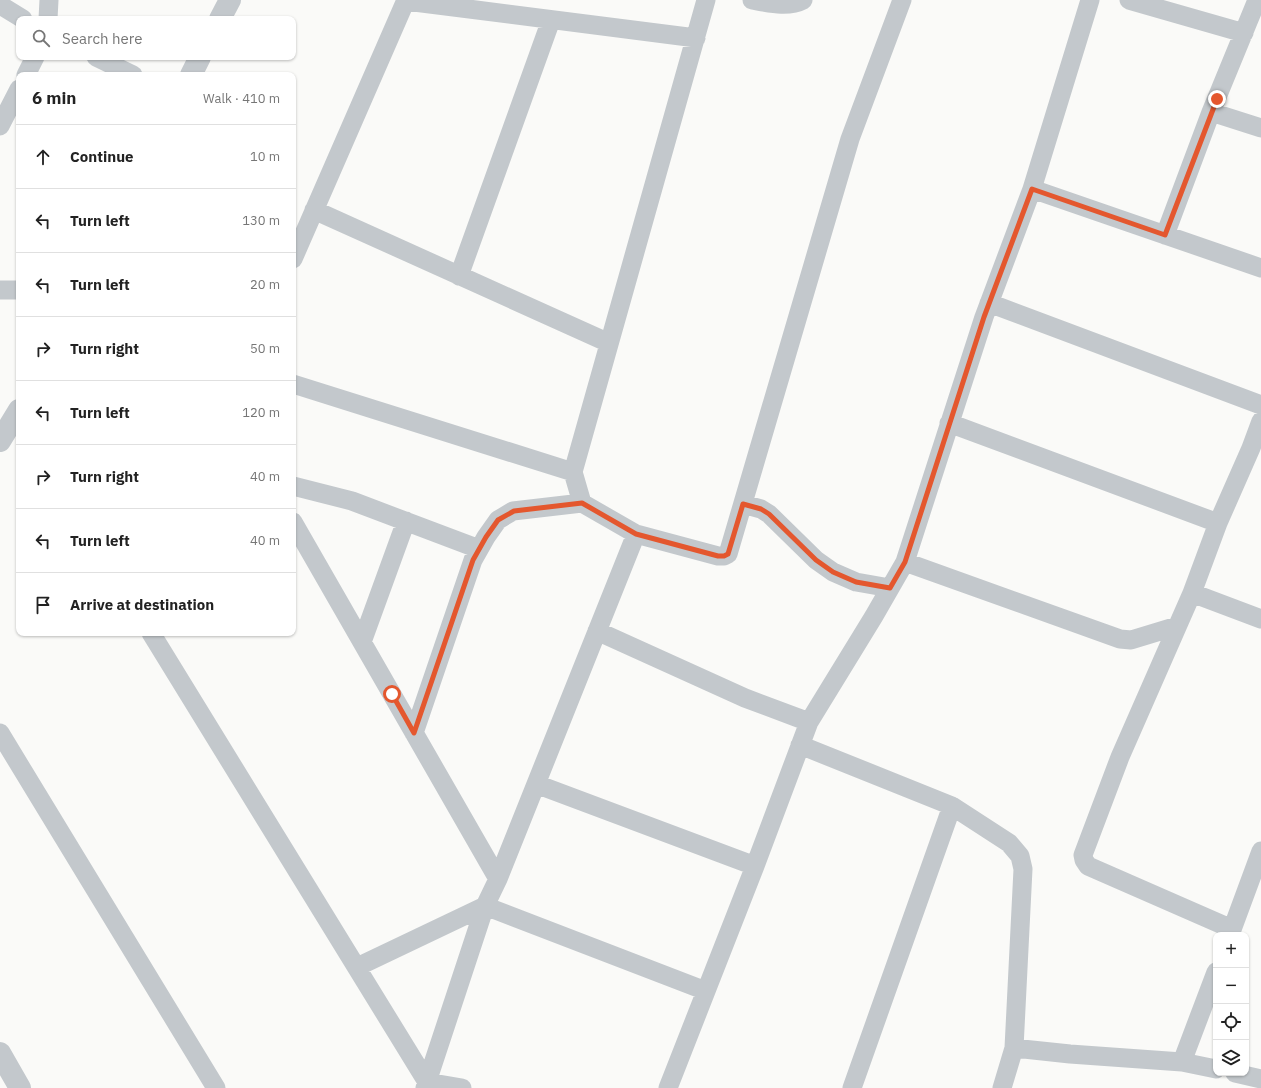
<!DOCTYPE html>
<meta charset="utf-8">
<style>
body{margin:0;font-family:"IBM Plex Sans",sans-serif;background:#f6f6f6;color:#222}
.controls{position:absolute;right:12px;bottom:12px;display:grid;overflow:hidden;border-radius:8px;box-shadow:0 1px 3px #0004}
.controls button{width:36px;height:36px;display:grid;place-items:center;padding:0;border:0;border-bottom:1px solid #e0e0e0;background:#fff;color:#222;font:20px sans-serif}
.stop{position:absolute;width:12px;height:12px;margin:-9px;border:3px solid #e4572e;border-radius:50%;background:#fff}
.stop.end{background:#e4572e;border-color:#fff;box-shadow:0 1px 4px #0008}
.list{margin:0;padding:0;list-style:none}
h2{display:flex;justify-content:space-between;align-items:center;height:52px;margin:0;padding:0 16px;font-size:17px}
h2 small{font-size:13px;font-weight:400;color:#767676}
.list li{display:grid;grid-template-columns:26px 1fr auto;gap:12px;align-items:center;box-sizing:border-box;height:64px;padding:0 16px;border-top:1px solid #e0e0e0}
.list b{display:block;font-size:15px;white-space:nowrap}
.list em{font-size:13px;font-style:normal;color:#767676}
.icon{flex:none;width:22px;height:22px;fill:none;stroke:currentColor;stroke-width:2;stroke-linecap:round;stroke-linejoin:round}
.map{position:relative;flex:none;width:1261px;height:1088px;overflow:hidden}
.search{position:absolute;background:#fff;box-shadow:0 1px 3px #0004;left:16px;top:16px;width:280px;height:44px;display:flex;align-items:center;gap:10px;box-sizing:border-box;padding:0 14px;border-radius:8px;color:#767676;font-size:15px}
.panel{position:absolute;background:#fff;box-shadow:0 1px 3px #0004;left:16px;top:72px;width:280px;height:564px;border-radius:8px}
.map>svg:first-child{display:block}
</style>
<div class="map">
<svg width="1261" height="1088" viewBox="0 0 1261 1088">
<rect width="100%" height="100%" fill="#fafaf8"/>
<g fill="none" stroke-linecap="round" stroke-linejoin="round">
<path stroke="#c3c8cc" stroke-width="19" d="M752,0C769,3 788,8 803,0
M1129,0L1244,33
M406,1L696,38
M0,5L23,19
M48,19L49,0
M96,57L133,75
M26,75L35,57
M1211,112L1261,128
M0,126L19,89
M1032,189L1261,268
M314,210L609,343
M1165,235L1211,112L1257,0
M293,259L406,0
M459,276L551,20
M0,290H19
M989,303L1261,405
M293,384L573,472
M949,423L1218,523
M293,486L352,501L479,549
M582,503L573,472L706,0
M743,504L761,509L769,514L816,560L833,572L856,582L890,588
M293,522L498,879
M905,562L1120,639L1131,640L1177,626
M1192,593L1261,619
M597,631L745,698L809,722
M151,633L427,1082L462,1088
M362,642L406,521
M0,733L216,1088
M414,733L473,560L486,537L498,520L513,511L582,503L636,534L718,556H724L728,554L850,139L902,0
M800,745L952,806L1009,843L1020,856L1023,869L1014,1048L1002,1088
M536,784L755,866
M1232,929L1088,866L1084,860L1083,855L1120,757L1192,593L1218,523L1251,448L1261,421
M1230,935L1261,851
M357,967L485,906L706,991
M1014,1048L1070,1054L1182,1062L1216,1069
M1182,1062L1216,972
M1235,1073L1261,1079
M425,1088L485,906L498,879L636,534
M668,1088L755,866L809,722L874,616L905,562L984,317L1032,189L1090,0
M852,1088L952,806"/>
<path stroke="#c3c8cc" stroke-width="22" d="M220,19L230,0
M191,75L200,57
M0,441L19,410
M0,1053L20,1088"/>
</g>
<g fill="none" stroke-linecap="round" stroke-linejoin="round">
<path stroke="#e4572e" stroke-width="5" d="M392,694L414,733L473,560L486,537L498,520L514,511L582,503L636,534L718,556H724L728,554L743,504L761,509L769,514L816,560L833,572L856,582L890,588L905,562L984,317L1032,189L1165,235L1217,99"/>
</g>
</svg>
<div class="controls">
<button>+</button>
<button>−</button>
<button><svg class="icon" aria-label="locate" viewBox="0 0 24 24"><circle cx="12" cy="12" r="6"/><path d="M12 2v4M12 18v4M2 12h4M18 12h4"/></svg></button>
<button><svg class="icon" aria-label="layers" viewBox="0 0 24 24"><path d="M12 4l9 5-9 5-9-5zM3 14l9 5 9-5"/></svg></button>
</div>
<div class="stop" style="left:392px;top:694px"></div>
<div class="stop end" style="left:1217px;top:99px"></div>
<div class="search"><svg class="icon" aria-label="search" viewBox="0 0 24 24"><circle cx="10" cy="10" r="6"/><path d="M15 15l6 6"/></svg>Search here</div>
<section class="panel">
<h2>6 min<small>Walk · 410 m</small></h2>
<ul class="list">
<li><svg class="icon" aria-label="ahead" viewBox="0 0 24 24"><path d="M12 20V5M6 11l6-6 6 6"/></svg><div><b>Continue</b></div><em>10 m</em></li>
<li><svg class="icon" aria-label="left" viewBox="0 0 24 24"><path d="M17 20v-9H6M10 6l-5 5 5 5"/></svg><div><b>Turn left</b></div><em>130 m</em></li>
<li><svg class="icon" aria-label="left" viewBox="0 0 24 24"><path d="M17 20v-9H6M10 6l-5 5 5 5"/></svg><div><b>Turn left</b></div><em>20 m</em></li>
<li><svg class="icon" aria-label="right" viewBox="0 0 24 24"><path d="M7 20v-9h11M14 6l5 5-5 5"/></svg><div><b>Turn right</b></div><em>50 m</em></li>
<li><svg class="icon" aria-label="left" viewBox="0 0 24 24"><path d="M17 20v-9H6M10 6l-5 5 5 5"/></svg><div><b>Turn left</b></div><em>120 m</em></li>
<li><svg class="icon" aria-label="right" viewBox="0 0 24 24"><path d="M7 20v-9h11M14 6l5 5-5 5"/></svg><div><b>Turn right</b></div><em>40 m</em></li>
<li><svg class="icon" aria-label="left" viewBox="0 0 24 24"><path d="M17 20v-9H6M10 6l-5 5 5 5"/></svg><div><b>Turn left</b></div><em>40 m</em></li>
<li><svg class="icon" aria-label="arrive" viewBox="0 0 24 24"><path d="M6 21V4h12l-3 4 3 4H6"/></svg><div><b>Arrive at destination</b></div></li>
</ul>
</section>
</div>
